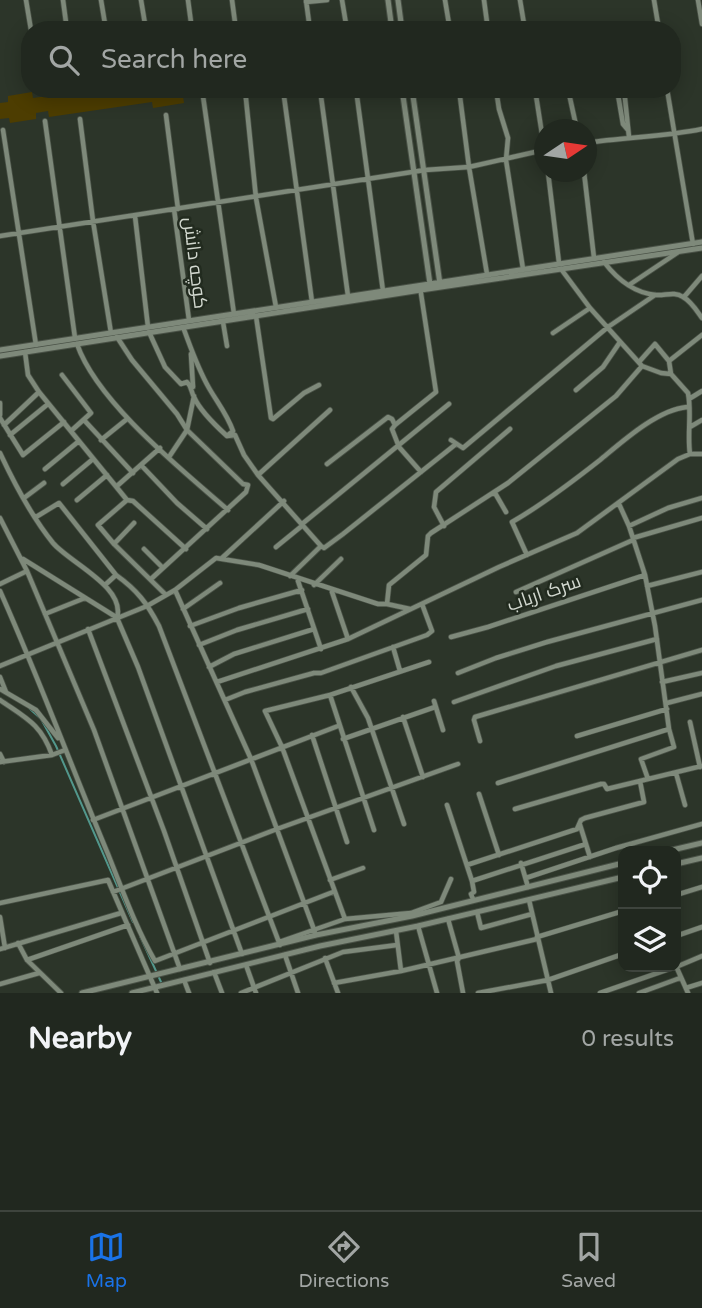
<!DOCTYPE html>
<meta charset="utf-8">
<style>
body{margin:0;font-family:"Varela Round",Cairo,sans-serif;background:#2d342c;color:#f1f3f6}
.controls{position:absolute;right:21px;bottom:21px;display:grid;overflow:hidden;border-radius:14px;box-shadow:0 4px 18px #0003}
.controls button{width:63px;height:63px;display:grid;place-items:center;padding:0;border:0;border-bottom:2px solid #3e443d;background:#21281f;color:#f1f3f6;font:35px sans-serif}
.compass{position:absolute;left:534px;top:119px;width:63px;height:63px;border-radius:50%;background:#21281f;box-shadow:0 4px 18px #0003;rotate:77deg}
.list{margin:0;padding:0;list-style:none}
h2{display:flex;justify-content:space-between;align-items:center;height:91px;margin:0;padding:0 28px;font-size:30px}
h2 small{font-size:23px;font-weight:400;color:#a2a6a4}
.icon{flex:none;width:38px;height:38px;fill:none;stroke:currentColor;stroke-width:2;stroke-linecap:round;stroke-linejoin:round}
.map{position:relative;flex:none;width:702px;height:993px;overflow:hidden}
.search{position:absolute;background:#21281f;box-shadow:0 4px 18px #0003;left:21px;right:21px;top:21px;height:77px;display:flex;align-items:center;gap:18px;box-sizing:border-box;padding:0 24px;border-radius:28px;color:#a2a6a4;font-size:26px}
.sheet{height:217px;background:#21281f}
nav{display:flex;justify-content:space-around;align-items:center;box-sizing:border-box;height:98px;border-top:2px solid #3e443d;background:#21281f;font-size:19px;color:#a2a6a4}
nav a{display:grid;justify-items:center;gap:4px}
nav .on{color:#1a73e8}
.map>svg:first-child{display:block}
</style>
<div class="map">
<svg width="702" height="993" viewBox="0 0 702 993">
<rect width="100%" height="100%" fill="#2c3529"/>
<path fill="#4d3d01" d="M47,89H69L70,93L84,89H182L184,103L153,108L152,102L49,117L48,111L36,113V119L10,123L9,118L0,119V103L8,102V96L32,92L33,98L47,96Z"/>
<g fill="none" stroke-linecap="round" stroke-linejoin="round">
<path stroke="#52978c" stroke-width="2" d="M29,708L41,719L56,746L133,922
M140,936L161,982"/>
<g stroke="#495146" stroke-width="6">
<path id="street" d="M26,0L31,30
M63,0L67,30
M101,0L106,30
M141,0L146,30
M188,0L192,30
M232,0L236,30
M306,0L310,30
M342,0L347,30
M445,0L450,30
M484,0L488,30
M520,0L525,30
M654,0L659,30
M698,0L702,24
M306,2L327,0
M202,89L234,314
M245,89L256,198L276,307
M283,89L312,302
M320,89L348,296
M356,89L383,291
M459,89L469,167L487,274
M496,89L499,109L508,138L506,160L523,269
M535,89L544,147
M568,89L577,130
M617,89L623,124L628,130
M624,89L629,137
M667,89L693,244
M202,94L231,89
M166,115L178,209
M80,119L93,221L111,333
M45,121L75,338
M3,130L36,345
M586,143C625,137 664,137 702,129
M548,172L559,263
M584,172L594,258
M174,209L189,320
M135,216L148,327
M0,236L425,170L469,167L544,150
M604,262C617,279 634,293 656,295C665,296 674,291 683,297C691,301 697,311 702,318
M561,269L590,308L642,366L661,373L671,374L688,393C692,413 687,434 690,454
M629,285L677,253
M684,297L702,276
M256,316L271,418L273,419L304,393L319,385
M223,322L227,346
M183,327C191,348 197,367 209,388C217,402 227,414 233,431L228,435
M149,332L165,367L181,384L187,382C192,387 191,392 194,397C200,411 216,426 227,436L235,435L244,455L258,475L321,546
M553,333L590,308
M117,337L132,360L177,414L187,430L243,484L248,485L246,492L151,579
M77,344C97,402 181,469 228,510
M25,352L28,375L39,392L127,500L133,501L186,549
M191,354L193,387
M639,362L655,344L669,361
M671,374L669,361L702,335
M62,375L91,413L71,431
M576,390L603,367L620,342
M689,399L702,391
M0,403V415
M0,418L23,455L64,422
M84,420L133,473
M4,425L39,392
M395,425L436,392L420,287
M690,427L702,420
M10,435L48,404
M101,440L127,419
M451,440L463,448L608,327L655,295
M0,453C14,483 32,517 53,543C70,563 126,587 117,618L138,667L242,954
M169,457L187,430L194,396
M327,464L388,417L392,419L395,425L392,429L399,447L421,472
M141,465L177,503L207,529
M45,469L79,441
M258,475L330,410
M63,484L93,459
M117,486L160,448
M495,493L506,512
M24,498L44,483
M77,500L107,475
M127,500L98,525L114,544L166,595
M619,504L629,526L645,575L655,626L669,729L674,747L641,759L648,779
M36,517L59,503L116,575L105,585
M0,518L27,571L94,730L180,969
M302,524L449,404
M444,526L434,507L436,492L510,429
M629,526L668,508L702,498
M633,538L702,518
M114,544L134,523
M276,547L303,525
M144,549L163,568
M527,555L512,522C542,505 572,482 600,460C623,441 657,410 687,407
M222,558L284,501
M23,559L116,617
M116,575C137,590 147,603 159,626L280,945
M290,576L321,546L324,548L343,534L456,444
M298,581L321,649
M0,584L27,571
M314,585L341,559
M647,586L702,572
M175,590L251,759L316,935
M0,591C39,678 71,766 108,854C122,889 136,928 155,961L333,892
M332,592L348,639
M516,592L633,540
M387,604L389,585L426,555L428,536L431,533L508,483L616,396L642,366
M183,609L220,583
M45,614L85,598
M190,626L239,608L302,590
M88,629L164,831L210,963
M451,637L488,627L645,575
M199,645L237,630L308,609
M393,647L400,671
M0,666L147,606L175,590L216,558L259,565L378,604H387L410,609
M209,667L234,654L314,629
M458,673L496,658L547,642L702,600
M0,677L6,692
M217,682L348,639L499,567L577,533L678,459L690,454H702
M662,682L702,673
M351,687L368,718L404,824
M0,689L36,710L58,738
M330,695L374,830
M0,700C26,718 41,724 52,755
M225,700L245,692L314,673H321L427,635L432,631L422,604
M434,701L443,730
M454,702L556,666L657,639
M667,703L702,694
M403,717L423,777
M690,722L700,767
M312,735L347,842
M577,736L667,709
M343,739L435,707
M480,741L474,720L475,717L702,650
M0,754L4,762
M0,762L52,755L65,750
M676,773L685,805
M498,783L669,729
M479,794L499,855
M447,805L472,881L474,892L471,894L473,899
M515,809L601,784H604L607,789L702,766
M93,820L338,726
M580,825L590,857
M521,863L528,887
M467,865L577,829L581,820L585,818L644,802L640,781
M526,878L616,848L702,824
M330,880L363,868
M472,881L586,844
M113,892L277,829L458,764
M676,895L702,887
M529,900L551,993
M0,903L108,880L157,993
M477,912L481,928L532,914
M0,917L5,948
M345,919L282,747L265,711L330,695L429,662
M448,919L459,958L457,961L463,993
M418,926L437,993
M396,931L401,971
M676,936L702,927
M537,937L623,911
M279,942L345,919L411,913L441,902L451,879
M18,943L27,960L61,993
M0,949L121,913
M285,955L298,993
M325,958L338,993
M27,960L128,925
M246,965L256,993
M676,966L688,993
M676,967L702,956
M214,972L222,993
M184,980L189,993
M334,983L401,971L537,939
M0,984L39,973
M686,988L702,983
M241,993L343,952L397,945
M478,993L548,980L623,954
M600,993L675,967
M639,993L680,978"/>
</g>
<g stroke="#495146" stroke-width="7">
<path id="secondary" d="M388,0L392,30
M398,0L402,30
M402,89L430,284
M412,89L440,284
M0,350L702,242
M0,356L421,290L702,248
M668,851L702,843
M676,864L702,858
M82,993L316,935L412,916L623,863
M132,993L320,946L418,926L623,877"/>
</g>
<use href="#street" stroke="#7e897a" stroke-width="4.5"/>
<use href="#secondary" stroke="#7e897a" stroke-width="5"/>
</g>
<g text-anchor="middle" dominant-baseline="central" stroke-width="5" stroke-linejoin="round" paint-order="stroke">
<g font-size="19" fill="#d2d8cf" stroke="#222b1f">
<text transform="translate(195 263) rotate(83)">کوچه دانش</text>
<text transform="translate(544 593) rotate(-19)">سرک ارباب</text>
</g>
</g>
</svg>
<div class="controls">
<button><svg class="icon" aria-label="locate" viewBox="0 0 24 24"><circle cx="12" cy="12" r="6"/><path d="M12 2v4M12 18v4M2 12h4M18 12h4"/></svg></button>
<button><svg class="icon" aria-label="layers" viewBox="0 0 24 24"><path d="M12 4l9 5-9 5-9-5zM3 14l9 5 9-5"/></svg></button>
</div>
<svg class="compass" viewBox="-18 -18 36 36"><path d="M0-13l5 13h-10z" fill="#e53935"/><path d="M0 13l5-13h-10z" fill="#a2a6a4"/></svg>
<div class="search"><svg class="icon" aria-label="search" viewBox="0 0 24 24"><circle cx="10" cy="10" r="6"/><path d="M15 15l6 6"/></svg>Search here</div>
</div>
<section class="sheet">
<h2>Nearby<small>0 results</small></h2>
<ul class="list">
</ul>
</section>
<nav>
<a class="on"><svg class="icon" aria-label="map" viewBox="0 0 24 24"><path d="M3 6l6-2 6 2 6-2v14l-6 2-6-2-6 2zM9 4v14M15 6v14"/></svg>Map</a>
<a><svg class="icon" aria-label="directions" viewBox="0 0 24 24"><path d="M12 3l9 9-9 9-9-9zM9 14v-3h6M13 9l2 2-2 2"/></svg>Directions</a>
<a><svg class="icon" aria-label="saved" viewBox="0 0 24 24"><path d="M7 4h10v16l-5-4-5 4z"/></svg>Saved</a>
</nav>
